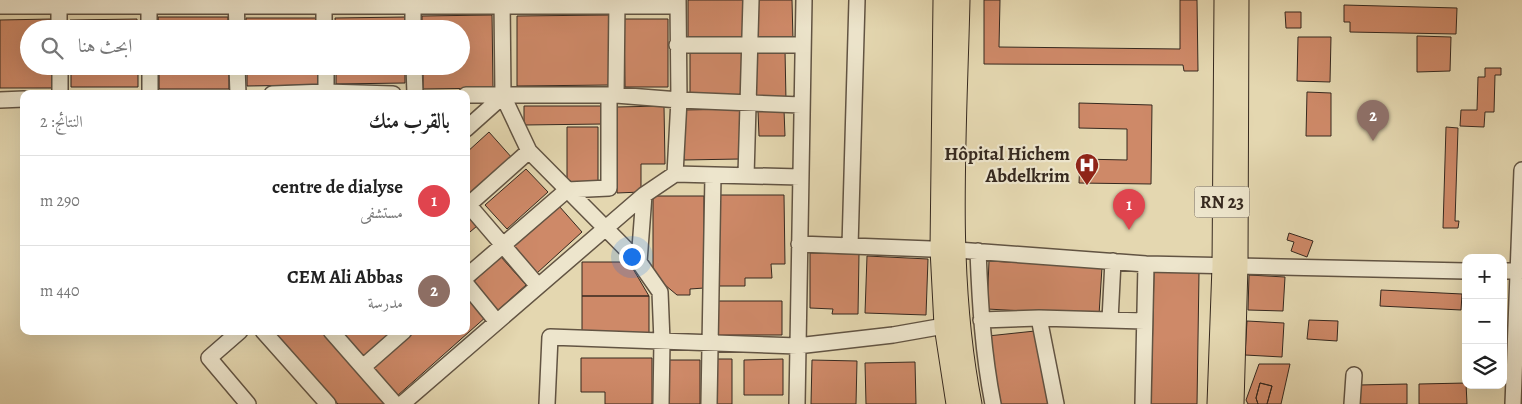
<!DOCTYPE html>
<html lang="ar">
<meta charset="utf-8">
<style>
body{margin:0;font-family:Alegreya,Amiri,serif;background:#f6f6f6;color:#222;direction:rtl}
.controls{position:absolute;right:15px;bottom:15px;display:grid;overflow:hidden;border-radius:10px;box-shadow:0 5px 20px #0002}
.controls button{width:45px;height:45px;display:grid;place-items:center;padding:0;border:0;border-bottom:1px solid #e0e0e0;background:#fff;color:#222;font:25px sans-serif}
.you{position:absolute;left:631px;top:256px;width:18px;height:18px;margin:-12px;border:4px solid #fff;border-radius:50%;background:#1a73e8;box-shadow:0 0 0 8px #1a73e833}
.badge{display:grid;place-items:center;width:32px;height:32px;border-radius:50%;background:#d93025;color:#fff;font-size:16px;font-weight:700}
.pin{position:absolute;translate:-50% -41px;filter:drop-shadow(0 1px 2px #0008)}
.pin::after{content:'';position:absolute;top:26px;width:18px;height:15px;background:inherit;clip-path:polygon(0 0,100% 0,50% 100%)}
.list{margin:0;padding:0;list-style:none}
h2{display:flex;justify-content:space-between;align-items:center;height:65px;margin:0;padding:0 20px;font-size:21px}
h2 small{font-size:16px;font-weight:400;color:#767676}
.list li{display:grid;grid-template-columns:32px 1fr auto;gap:15px;align-items:center;box-sizing:border-box;height:90px;padding:0 20px;border-top:1px solid #e0e0e0}
.list b{display:block;font-size:19px;white-space:nowrap}
.list p{margin:0;font-size:16px;white-space:nowrap;color:#767676}
.list em{font-size:16px;font-style:normal;color:#767676}
.icon{flex:none;width:28px;height:28px;fill:none;stroke:currentColor;stroke-width:2;stroke-linecap:round;stroke-linejoin:round}
.map{position:relative;flex:none;width:1522px;height:404px;overflow:hidden;direction:ltr}
.search{position:absolute;background:#fff;box-shadow:0 5px 20px #0002;left:20px;top:20px;width:450px;height:55px;display:flex;align-items:center;gap:12px;box-sizing:border-box;padding:0 18px;border-radius:28px;color:#767676;font-size:19px}
.panel{position:absolute;background:#fff;box-shadow:0 5px 20px #0002;left:20px;top:90px;width:450px;height:245px;border-radius:10px;direction:rtl}
.map>svg:first-child{display:block}
</style>
<div class="map">
<svg width="1522" height="404" viewBox="0 0 1522 404">
<rect width="100%" height="100%" fill="#e4d7b0"/>
<filter id="stains"><feTurbulence type="fractalNoise" baseFrequency=".004" numOctaves="4"/><feColorMatrix values="0 0 0 0 .2 0 0 0 0 .09 0 0 0 0 .02 0 0 0 .5 -.17"/></filter>
<radialGradient id="worn" r=".72"><stop offset=".6" stop-color="#630" stop-opacity="0"/><stop offset="1" stop-color="#630" stop-opacity=".3"/></radialGradient>
<path fill="#ce8968" stroke="#36291f" d="M688,0H745V39H688Z
M758,0H792L793,41H758Z
M984,0H1000L999,47L1180,49V0H1197L1198,71H1184L1183,65L984,64Z
M1344,5L1457,8L1456,34L1350,32V22H1344Z
M1285,12H1301V28H1286Z
M492,15L493,88L423,89V66H461V29H422V16Z
M609,15L610,85L517,86V16Z
M158,17H228V29H159Z
M405,17V29H336L335,18Z
M246,18H317V29H246Z
M52,19V29H29V66H52L53,88H0V20Z
M137,19V29H70V20Z
M624,19H668V87H625Z
M1417,36L1451,37L1450,71L1417,72Z
M1298,37H1331L1330,82L1297,81Z
M742,50V96H690V51Z
M755,50H785L786,101H755Z
M71,66H138V87H71Z
M159,66H229V89H159Z
M247,66H318V85L247,86Z
M336,66H405V83L336,84Z
M1485,68H1501V75H1495L1494,112H1485L1484,127L1460,126L1461,110H1477L1478,77H1485Z
M1307,92L1331,93V136H1306Z
M1079,103L1152,105L1151,184L1079,183L1080,159L1127,160V129L1079,128Z
M524,106H603V124L524,125Z
M664,106L665,164H641V192L617,193L616,107Z
M740,109V159L684,160L683,110Z
M784,110L785,136H759L758,111Z
M567,127H598V183H567Z
M1446,127L1458,128L1455,221H1459L1458,228H1443Z
M489,132L513,159L472,196L466,190V153Z
M526,169L548,192L507,229L485,205Z
M718,195H784L785,264H771L772,278H745V286H718Z
M653,196H704V288L690,289V295H677L653,275Z
M559,206L582,232L537,273L513,247Z
M469,217L477,226L470,232L466,228V219Z
M1289,233L1313,241L1307,257L1291,251L1294,242L1287,240Z
M810,253L859,254L858,314H832L833,309L810,308Z
M867,256L928,259L926,315L865,313Z
M501,257L526,285L496,312L471,284Z
M989,261L1102,267L1099,315L987,309Z
M582,262H629L649,296H582Z
M1154,271L1199,273L1197,404H1151Z
M1249,275L1285,277L1283,311L1248,310Z
M1381,290L1462,294L1461,310L1380,306Z
M466,292L487,316L397,396L372,368L414,331H466Z
M582,296H649V334H582Z
M714,301H782V335H714Z
M1309,320L1338,321L1337,341L1307,339Z
M1247,321L1284,323L1282,357L1245,355Z
M273,331H321L386,404H338Z
M340,331H392L363,357Z
M1035,331L1048,404H1001L988,336Z
M581,358H652V404H605V392H581Z
M713,359H732V404H714Z
M783,359V395H744V360Z
M669,360H700V404H669Z
M812,360L857,361L856,404H811Z
M915,362L916,404H866L865,363Z
M1259,364H1290L1281,404H1267L1272,386L1260,383L1256,398L1258,404H1248L1246,400Z
M1260,383L1272,386L1267,404H1258L1256,398Z
M1466,383L1467,404H1419V384Z
M1407,384V404H1360L1359,385Z"/>
<g fill="none" stroke-linecap="round" stroke-linejoin="round">
<g stroke="#625443" stroke-width="18">
<path id="minor" d="M59,0V29
M149,0V29
M236,0L237,29
M324,0V29
M413,0V29
M502,0L503,96L529,151L639,262L660,292L662,341L661,404
M0,6H678
M677,45H802
M60,66V94
M150,66V94
M237,66L238,94
M326,66V92
M414,66L415,94
M272,94L326,92L393,94
M466,95H616L679,100L801,105
M616,95L617,0
M0,100L24,99
M466,129L503,96
M675,174L679,100L678,0
M746,176L751,0
M466,202L538,286
M466,207L529,151
M799,244L957,250L1146,264L1466,271
M850,246L857,0
M978,251C980,303 983,353 993,404
M639,262L644,195
M1503,271H1519
M466,277L567,190L609,188V95
M466,284L497,322
M1039,318L1056,404
M981,320L1039,318L1144,321
M1110,320L1113,261
M240,331L209,358L248,404
M263,331L328,404
M331,331L395,404
M363,367L404,331
M402,404L644,195L675,174L800,177
M547,404L550,337L797,346L893,335L944,326
M709,404L713,175
M797,404L804,0
M1143,404L1146,264
M1352,404L1354,375
M1513,404L1522,170"/>
</g>
<g stroke="#36291f" stroke-width="21">
<path id="major" d="M943,0L940,249L944,326L956,404
M960,0C957,134 946,272 972,404
M1217,404L1222,266L1224,0
M1234,404L1238,266L1239,0"/>
</g>
<use href="#minor" stroke="#ede5cc" stroke-width="15"/>
<use href="#major" stroke="#e4d7b0" stroke-width="19"/>
</g>
<defs>
<g id="hospital-pin" transform="scale(1.25)"><path d="M0 17L-7.5 6A9.5 9.5 0 1 1 7.5 6Z" fill="#8f2418" stroke="#ede5cc"/><path d="M-5-5h3v3.5h4V-5h3V5h-3V1.5h-4V5h-3Z" fill="#fff"/></g>
</defs>
<g fill-rule="evenodd">
<use href="#hospital-pin" x="1087" y="165"/>
</g>
<g text-anchor="middle" dominant-baseline="central" stroke-width="4.5" stroke-linejoin="round" paint-order="stroke">
<rect fill="#ede5cc" stroke="#6d6153" stroke-width="1" x="1194.5" y="186.5" width="55" height="31" rx="4"/>
<g font-size="18" font-weight="bold" fill="#36291f">
<text x="1222" y="202">RN 23</text>
</g>
<g font-size="19" font-weight="bold" fill="#36291f" stroke="#ede5cc" text-anchor="end">
<text x="1070" y="154">Hôpital Hichem<tspan x="1070" dy="22">Abdelkrim</tspan></text>
</g>
</g>
<rect width="100%" height="100%" filter="url(#stains)"/>
<rect width="100%" height="100%" fill="url(#worn)"/>
</svg>
<div class="controls">
<button>+</button>
<button>−</button>
<button><svg class="icon" aria-label="layers" viewBox="0 0 24 24"><path d="M12 4l9 5-9 5-9-5zM3 14l9 5 9-5"/></svg></button>
</div>
<div class="you"></div>
<div class="pin badge" style="left:1129px;top:230px;background:#e0444e">1</div>
<div class="pin badge" style="left:1373px;top:141px;background:#8d6e63">2</div>
<div class="search"><svg class="icon" aria-label="search" viewBox="0 0 24 24"><circle cx="10" cy="10" r="6"/><path d="M15 15l6 6"/></svg>ابحث هنا</div>
<section class="panel">
<h2>بالقرب منك<small>النتائج: 2</small></h2>
<ul class="list">
<li><span class="badge" style="background:#e0444e">1</span><div><b>centre de dialyse</b><p>مستشفى</p></div><em>290 m</em></li>
<li><span class="badge" style="background:#8d6e63">2</span><div><b>CEM Ali Abbas</b><p>مدرسة</p></div><em>440 m</em></li>
</ul>
</section>
</div>
